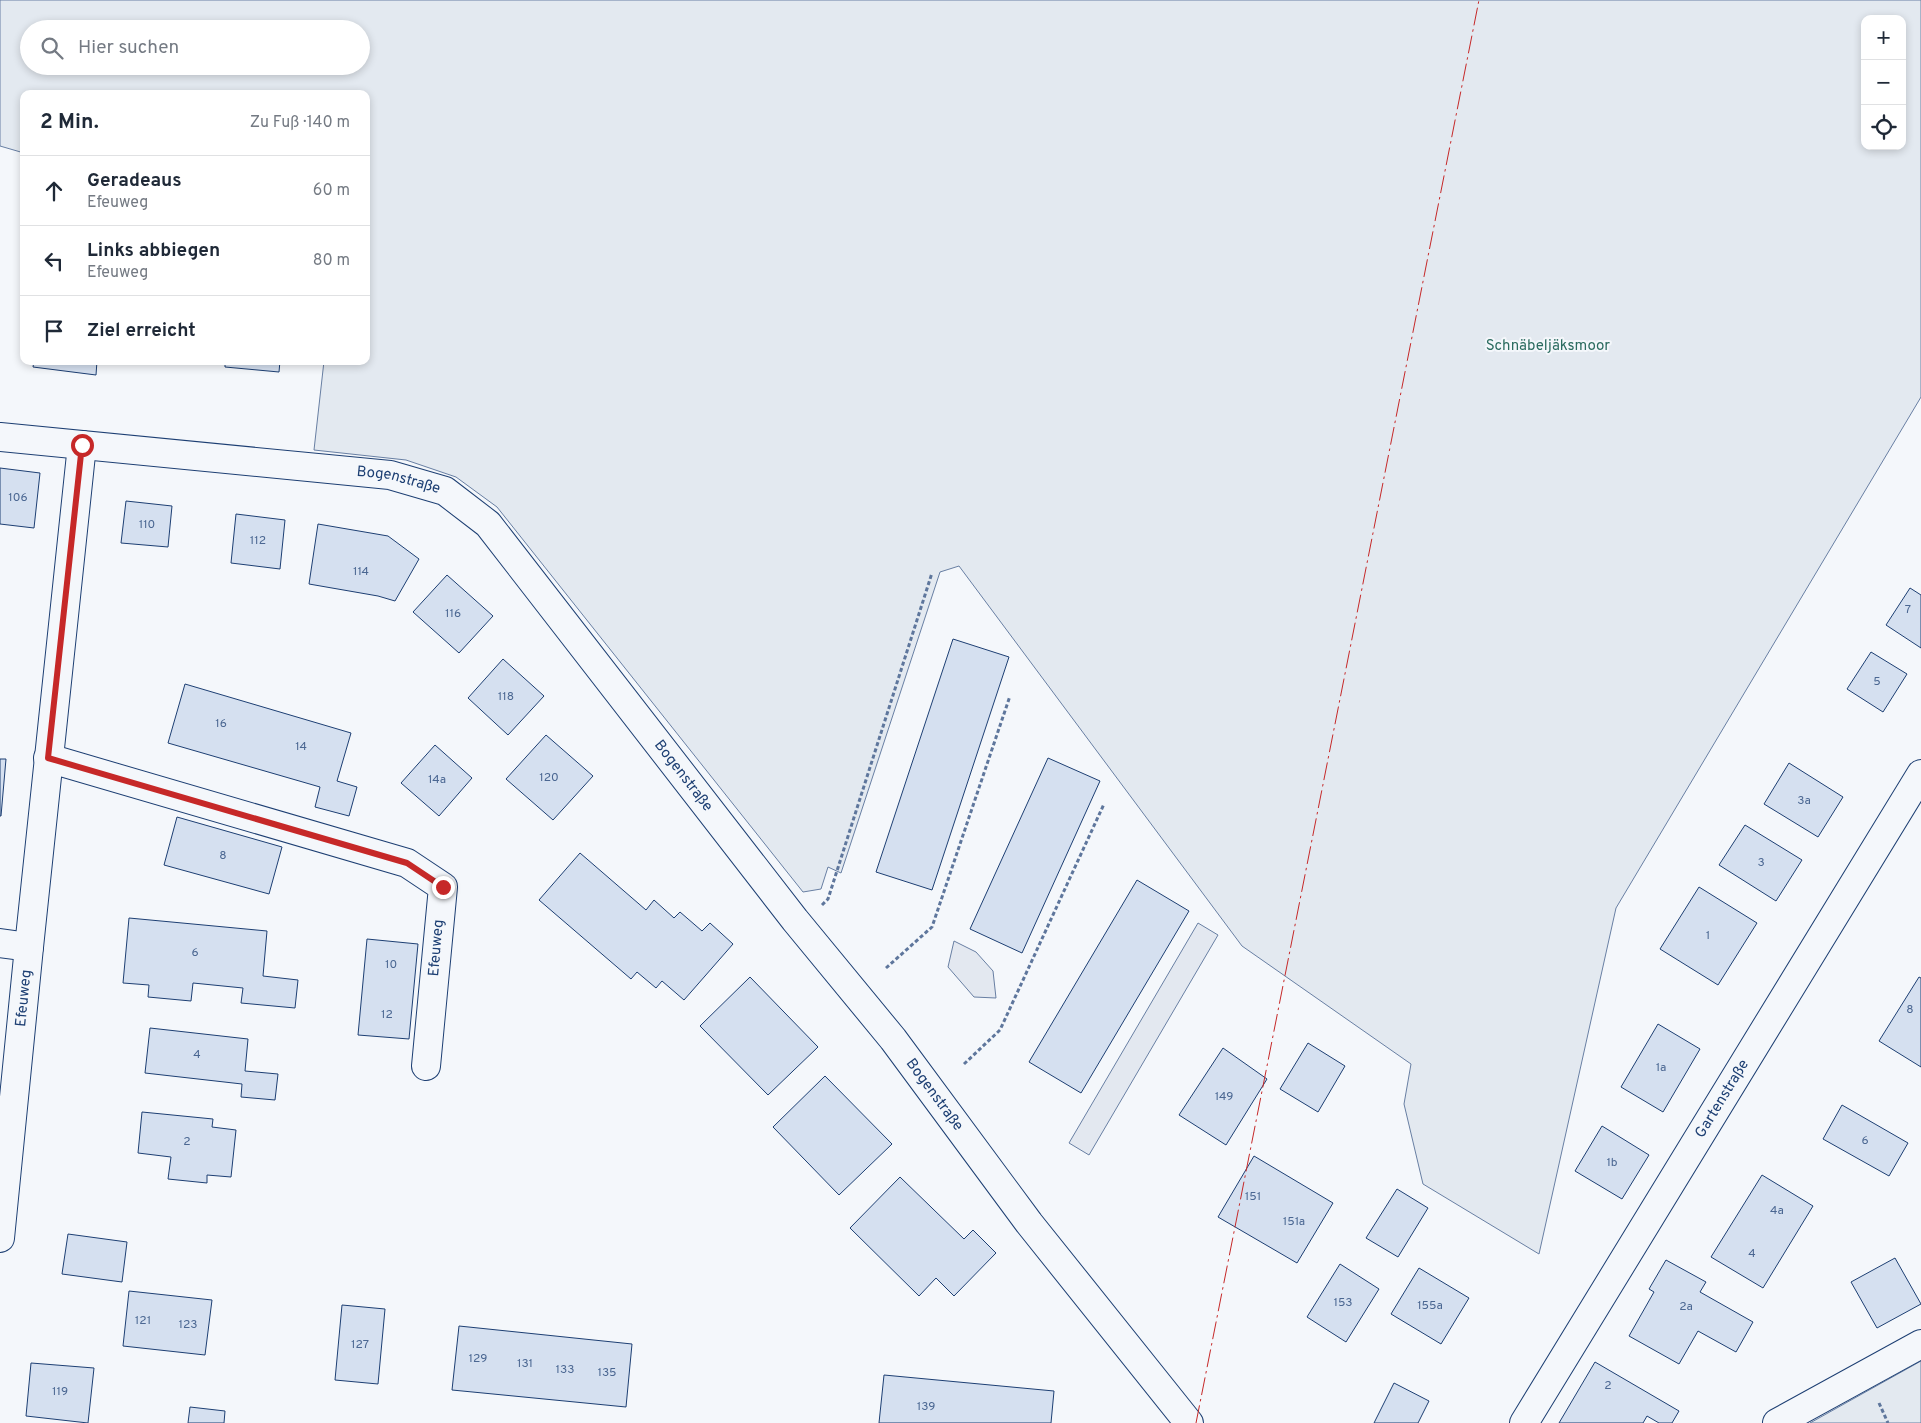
<!DOCTYPE html>
<html lang="de">
<meta charset="utf-8">
<style>
body{margin:0;font-family:Overpass,sans-serif;background:#f2f2f3;color:#1f2937}
.controls{position:absolute;right:15px;top:15px;display:grid;overflow:hidden;border-radius:10px;box-shadow:0 2px 8px #0003}
.controls button{width:45px;height:45px;display:grid;place-items:center;padding:0;border:0;border-bottom:1px solid #e0e1e3;background:#fff;color:#1f2937;font:25px sans-serif}
.stop{position:absolute;width:15px;height:15px;margin:-11px;border:4px solid #c62828;border-radius:50%;background:#fff}
.stop.end{background:#c62828;border-color:#fff;box-shadow:0 1px 5px #0008}
.list{margin:0;padding:0;list-style:none}
h2{display:flex;justify-content:space-between;align-items:center;height:65px;margin:0;padding:0 20px;font-size:21px}
h2 small{font-size:16px;font-weight:400;color:#747a83}
.list li{display:grid;grid-template-columns:32px 1fr auto;gap:15px;align-items:center;box-sizing:border-box;height:70px;padding:0 20px;border-top:1px solid #e0e1e3}
.list b{display:block;font-size:19px;white-space:nowrap}
.list p{margin:0;font-size:16px;white-space:nowrap;color:#747a83}
.list em{font-size:16px;font-style:normal;color:#747a83}
.icon{flex:none;width:28px;height:28px;fill:none;stroke:currentColor;stroke-width:2;stroke-linecap:round;stroke-linejoin:round}
.map{position:relative;flex:none;width:1921px;height:1423px;overflow:hidden}
.search{position:absolute;background:#fff;box-shadow:0 2px 8px #0003;left:20px;top:20px;width:350px;height:55px;display:flex;align-items:center;gap:12px;box-sizing:border-box;padding:0 18px;border-radius:28px;color:#747a83;font-size:19px}
.panel{position:absolute;background:#fff;box-shadow:0 2px 8px #0003;left:20px;top:90px;width:350px;height:275px;border-radius:10px}
.map>svg:first-child{display:block}
</style>
<div class="map">
<svg width="1921" height="1423" viewBox="0 0 1921 1423">
<rect width="100%" height="100%" fill="#f4f7fb"/>
<path fill="#e3e9f0" stroke="#687fa3" fill-rule="evenodd" d="M0,0H1921V397L1616,908L1539,1254L1423,1184L1404,1104L1411,1064L1242,946L959,566L940,572L841,873L828,867L821,889L803,892L497,507L456,477L406,460L314,450L324,361H366V94H24V153L0,146ZM1865,19H1902V146H1865ZM29,29H361V66H29Z
M1921,1361V1423H1810Z"/>
<path fill="#e3e8f0" stroke="#687fa3" d="M1198,923L1218,935L1089,1155L1069,1143Z
M954,941L976,952L993,971L996,998L974,997L948,967Z"/>
<path fill="#d5e0f0" stroke="#1d3f73" d="M34,361H97L96,375L33,367Z
M225,361H280L279,372L225,367Z
M0,468L40,473L34,528L0,524Z
M126,501L172,506L168,547L121,543Z
M236,514L285,520L280,569L231,563Z
M318,524L388,536L419,559L395,601L378,596L309,584Z
M447,575L493,616L459,653L413,612Z
M1910,588L1921,595V648L1886,625Z
M953,639L1009,657L932,890L876,872Z
M1871,652L1907,674L1883,712L1847,689Z
M503,659L544,696L508,735L468,698Z
M185,684L351,733L337,781L357,787L349,816L315,807L320,787L168,743Z
M546,735L593,776L553,820L506,779Z
M435,745L472,778L439,816L401,783Z
M1048,758L1100,781L1022,953L970,929Z
M0,759H6L1,816H0Z
M1789,763L1843,797L1818,837L1764,804Z
M177,817L282,847L269,894L164,865Z
M1745,825L1802,860L1776,901L1719,865Z
M580,853L646,910L654,900L674,918L680,912L702,931L710,923L733,944L684,1000L662,981L656,988L637,972L631,979L539,900Z
M1137,880L1189,911L1081,1093L1029,1062Z
M1699,887L1757,923L1718,985L1660,949Z
M129,918L267,931L263,976L298,980L295,1008L241,1003L243,988L193,983L191,1001L148,997L149,985L123,983Z
M367,939L418,944L409,1039L358,1035Z
M750,977L818,1047L768,1095L700,1026Z
M1919,977L1921,978V1067L1879,1041Z
M1658,1024L1700,1049L1663,1112L1621,1087Z
M150,1028L248,1039L245,1071L278,1074L275,1100L241,1097L242,1084L145,1073Z
M1308,1043L1345,1066L1318,1112L1280,1089Z
M1223,1048L1267,1079L1226,1145L1179,1115Z
M825,1076L892,1144L839,1195L773,1127Z
M1842,1105L1908,1143L1889,1176L1823,1139Z
M142,1112L213,1119L212,1127L236,1130L231,1177L207,1175V1183L168,1179L171,1157L138,1153Z
M1602,1126L1649,1155L1622,1199L1575,1171Z
M1254,1156L1333,1203L1297,1263L1218,1217Z
M1762,1175L1813,1206L1763,1288L1711,1257Z
M900,1177L964,1239L973,1230L996,1253L954,1296L936,1278L919,1296L850,1228Z
M1397,1189L1428,1208L1398,1257L1366,1238Z
M68,1234L127,1242L122,1282L62,1274Z
M1895,1258L1921,1304L1877,1328L1851,1282Z
M1666,1260L1706,1282L1700,1292L1753,1322L1736,1352L1698,1331L1679,1364L1629,1336L1654,1292L1649,1289Z
M1340,1264L1379,1289L1346,1342L1307,1317Z
M1419,1268L1469,1298L1441,1344L1391,1314Z
M129,1291L212,1300L205,1355L123,1346Z
M342,1305L385,1309L378,1384L335,1380Z
M459,1326L632,1344L626,1407L452,1390Z
M1595,1362L1679,1411L1672,1423H1659L1647,1416L1643,1423H1559Z
M31,1363L94,1368L88,1423L26,1416Z
M884,1375L1054,1391L1051,1423H879Z
M1394,1383L1429,1401L1418,1423H1374Z
M190,1407L225,1411L224,1423H188Z"/>
<g fill="none" stroke-linecap="round" stroke-linejoin="round">
<g stroke="#1d3f73" stroke-width="30">
<g id="minor">
<path id="s1" d="M0,437L390,475L445,491L488,524L795,920L893,1039L1029,1223L1189,1423"/>
<path d="M48,758L407,863L443,887L426,1066"/>
<path d="M0,943L29,947"/>
<path id="s2" d="M0,1238L29,947L82,445"/>
<path id="s3" d="M1524,1423L1921,774"/>
<path d="M1777,1423L1921,1344"/>
</g>
</g>
<path stroke="#5e769c" stroke-width="3" stroke-dasharray="4 2.5" stroke-linecap="butt" d="M822,905L828,899L932,573
M886,968L932,927L1010,696
M964,1064L1000,1030L1104,804
M1879,1403L1888,1423"/>
<use href="#minor" stroke="#f4f7fb" stroke-width="28"/>
<path stroke="#c62828" stroke-width="1" stroke-dasharray="18 4 2.5 4" stroke-linecap="butt" d="M1196,1423L1479,0"/>
</g>
<g fill="none" stroke-linecap="round" stroke-linejoin="round">
<path stroke="#c62828" stroke-width="6" d="M82,445L48,758L407,863L443,887"/>
</g>
<g text-anchor="middle" dominant-baseline="central" stroke-width="4" stroke-linejoin="round" paint-order="stroke">
<g font-size="12" fill="#4b6792">
<text x="18" y="498">106</text>
<text x="147" y="525">110</text>
<text x="258" y="541">112</text>
<text x="361" y="572">114</text>
<text x="1908" y="610">7</text>
<text x="453" y="614">116</text>
<text x="1877" y="682">5</text>
<text x="506" y="697">118</text>
<text x="221" y="724">16</text>
<text x="301" y="747">14</text>
<text x="549" y="778">120</text>
<text x="437" y="780">14a</text>
<text x="1804" y="801">3a</text>
<text x="223" y="856">8</text>
<text x="1761" y="863">3</text>
<text x="1708" y="936">1</text>
<text x="195" y="953">6</text>
<text x="391" y="965">10</text>
<text x="1910" y="1010">8</text>
<text x="387" y="1015">12</text>
<text x="197" y="1055">4</text>
<text x="1661" y="1068">1a</text>
<text x="1224" y="1097">149</text>
<text x="1865" y="1141">6</text>
<text x="187" y="1142">2</text>
<text x="1612" y="1163">1b</text>
<text x="1253" y="1197">151</text>
<text x="1777" y="1211">4a</text>
<text x="1294" y="1222">151a</text>
<text x="1752" y="1254">4</text>
<text x="1343" y="1303">153</text>
<text x="1430" y="1306">155a</text>
<text x="1686" y="1307">2a</text>
<text x="143" y="1321">121</text>
<text x="188" y="1325">123</text>
<text x="360" y="1345">127</text>
<text x="478" y="1359">129</text>
<text x="525" y="1364">131</text>
<text x="565" y="1370">133</text>
<text x="607" y="1373">135</text>
<text x="1608" y="1386">2</text>
<text x="60" y="1392">119</text>
<text x="926" y="1407">139</text>
</g>
<g font-size="15" fill="#2c6c60" stroke="#f4f7fb">
<text x="1548" y="346">Schnäbeljäksmoor</text>
</g>
<g font-size="15" fill="#1d3f73" stroke="#f4f7fb">
<text stroke="none"><textPath href="#s1" startOffset="401">Bogenstraße</textPath></text>
<text stroke="none"><textPath href="#s1" startOffset="822">Bogenstraße</textPath></text>
<text transform="translate(437 948) rotate(-85)">Efeuweg</text>
<text stroke="none"><textPath href="#s2" startOffset="241">Efeuweg</textPath></text>
<text stroke="none"><textPath href="#s1" startOffset="1228">Bogenstraße</textPath></text>
<text stroke="none"><textPath href="#s3" startOffset="380">Gartenstraße</textPath></text>
</g>
</g>
</svg>
<div class="controls">
<button>+</button>
<button>−</button>
<button><svg class="icon" aria-label="locate" viewBox="0 0 24 24"><circle cx="12" cy="12" r="6"/><path d="M12 2v4M12 18v4M2 12h4M18 12h4"/></svg></button>
</div>
<div class="stop" style="left:82px;top:445px"></div>
<div class="stop end" style="left:443px;top:887px"></div>
<div class="search"><svg class="icon" aria-label="search" viewBox="0 0 24 24"><circle cx="10" cy="10" r="6"/><path d="M15 15l6 6"/></svg>Hier suchen</div>
<section class="panel">
<h2>2 Min.<small>Zu Fuß · 140 m</small></h2>
<ul class="list">
<li><svg class="icon" aria-label="ahead" viewBox="0 0 24 24"><path d="M12 20V5M6 11l6-6 6 6"/></svg><div><b>Geradeaus</b><p>Efeuweg</p></div><em>60 m</em></li>
<li><svg class="icon" aria-label="left" viewBox="0 0 24 24"><path d="M17 20v-9H6M10 6l-5 5 5 5"/></svg><div><b>Links abbiegen</b><p>Efeuweg</p></div><em>80 m</em></li>
<li><svg class="icon" aria-label="arrive" viewBox="0 0 24 24"><path d="M6 21V4h12l-3 4 3 4H6"/></svg><div><b>Ziel erreicht</b></div></li>
</ul>
</section>
</div>
